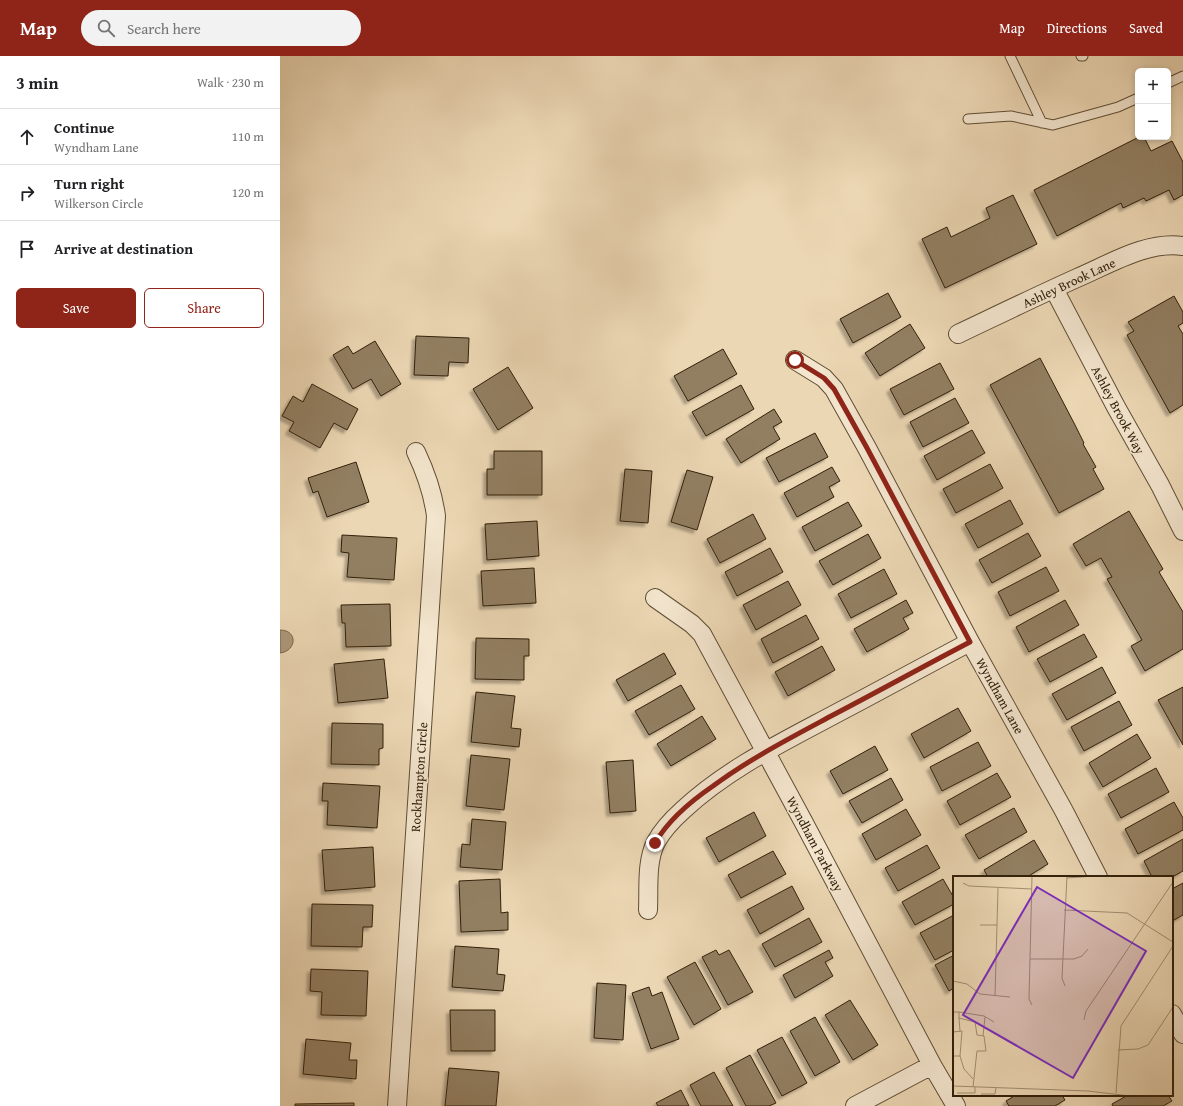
<!DOCTYPE html>
<meta charset="utf-8">
<style>
body{margin:0;font-family:"Gentium Book Plus",serif;background:#f2f2f2;color:#202124}
.controls{position:absolute;right:12px;top:12px;display:grid;overflow:hidden;border-radius:6px;box-shadow:0 2px 6px #0003}
.controls button{width:36px;height:36px;display:grid;place-items:center;padding:0;border:0;border-bottom:1px solid #e0e0e0;background:#fff;color:#202124;font:20px sans-serif}
.stop{position:absolute;width:12px;height:12px;margin:-9px;border:3px solid #8f2418;border-radius:50%;background:#fff}
.stop.end{background:#8f2418;border-color:#fff;box-shadow:0 1px 4px #0008}
.list{margin:0;padding:0;list-style:none}
h2{display:flex;justify-content:space-between;align-items:center;height:52px;margin:0;padding:0 16px;font-size:17px}
h2 small{font-size:13px;font-weight:400;color:#757577}
.list li{display:grid;grid-template-columns:26px 1fr auto;gap:12px;align-items:center;box-sizing:border-box;height:56px;padding:0 16px;border-top:1px solid #e0e0e0}
.list b{display:block;font-size:15px;white-space:nowrap}
.list p{margin:0;font-size:13px;white-space:nowrap;color:#757577}
.list em{font-size:13px;font-style:normal;color:#757577}
.actions{display:flex;gap:8px;padding:12px 16px}
.actions a{flex:1;padding:9px 0;border:1px solid #8f2418;border-radius:6px;text-align:center;font-size:14px;color:#8f2418}
.actions .main{background:#8f2418;color:#fff}
.icon{flex:none;width:22px;height:22px;fill:none;stroke:currentColor;stroke-width:2;stroke-linecap:round;stroke-linejoin:round}
.map{position:relative;flex:none;width:903px;height:1050px;overflow:hidden}
header{display:flex;align-items:center;gap:24px;box-sizing:border-box;height:56px;padding:0 20px;background:#8f2418;color:#fff}
header strong{font-size:19px}
nav{display:flex;gap:22px;margin-inline-start:auto;font-size:14px}
.search{width:280px;height:36px;background:#f2f2f2;display:flex;align-items:center;gap:10px;box-sizing:border-box;padding:0 14px;border-radius:22px;color:#757577;font-size:15px}
main{display:flex}
aside{flex:1;background:#fff}
.map>svg:first-child{display:block}
</style>
<header>
<strong>Map</strong>
<div class="search"><svg class="icon" aria-label="search" viewBox="0 0 24 24"><circle cx="10" cy="10" r="6"/><path d="M15 15l6 6"/></svg>Search here</div>
<nav><a>Map</a><a>Directions</a><a>Saved</a></nav>
</header>
<main>
<aside>
<h2>3 min<small>Walk · 230 m</small></h2>
<ul class="list">
<li><svg class="icon" aria-label="ahead" viewBox="0 0 24 24"><path d="M12 20V5M6 11l6-6 6 6"/></svg><div><b>Continue</b><p>Wyndham Lane</p></div><em>110 m</em></li>
<li><svg class="icon" aria-label="right" viewBox="0 0 24 24"><path d="M7 20v-9h11M14 6l5 5-5 5"/></svg><div><b>Turn right</b><p>Wilkerson Circle</p></div><em>120 m</em></li>
<li><svg class="icon" aria-label="arrive" viewBox="0 0 24 24"><path d="M6 21V4h12l-3 4 3 4H6"/></svg><div><b>Arrive at destination</b></div></li>
</ul>
<div class="actions"><a class="main">Save</a><a>Share</a></div>
</aside>
<div class="map">
<svg width="903" height="1050" viewBox="0 0 903 1050">
<defs>
<filter id="shadow"><feDropShadow dx="-3.5" dy="3.5" stdDeviation="1" flood-color="#0004"/></filter>
</defs>
<rect width="100%" height="100%" fill="#ecd7b4"/>
<filter id="stains"><feTurbulence type="fractalNoise" baseFrequency=".005" numOctaves="4"/><feColorMatrix values="0 0 0 0 .2 0 0 0 0 .09 0 0 0 0 .02 0 0 0 .5 -.17"/></filter>
<radialGradient id="worn" r=".72"><stop offset=".6" stop-color="#630" stop-opacity="0"/><stop offset="1" stop-color="#630" stop-opacity=".3"/></radialGradient>
<path fill="#ac997a" stroke="#7b694d" d="M0,574C18,574 17,595 0,597Z"/>
<path fill="#927f62" stroke="#31200a" filter="url(#shadow)" d="M859,81H864L871,95L892,85L903,106V139L894,144L889,134L866,145L864,142L843,152L841,147L777,180L754,134Z
M733,139L757,188L665,232L642,183L667,171L671,181L710,162L706,152Z
M608,237L621,261L573,287L560,263Z
M894,240L903,256V267L898,270L903,278V349L890,357L847,279L854,275L848,266Z
M630,268L645,292L600,320L585,297Z
M136,280L189,282L188,307L169,306L168,320L134,319Z
M95,285L121,328L101,340L91,323L73,333L53,299L68,290L73,298Z
M443,293L457,318L408,345L394,320Z
M760,302L794,367L804,387L803,388L816,411L813,413L824,433L779,457L710,329Z
M660,307L674,333L624,359L610,333Z
M228,311L253,352L218,374L193,333Z
M32,328L78,353L67,374L54,367L40,392L9,375L14,366L2,360L13,340L23,346Z
M461,329L474,353L426,380L412,356Z
M675,342L689,367L643,391L630,366Z
M494,353L502,366L493,371L500,383L461,407L446,383Z
M692,374L705,397L657,424L644,400Z
M535,377L548,401L499,426L486,402Z
M214,395H262V439H207V413H214Z
M76,406L89,446L47,461L38,435L33,437L28,422Z
M710,408L723,432L676,457L663,433Z
M552,411L560,425L549,431L554,441L517,461L504,437Z
M345,413L372,415L368,467L340,465Z
M407,414L433,421L417,474L391,466Z
M730,444L743,468L698,492L685,468Z
M568,446L582,470L535,495L522,471Z
M849,455L883,513L879,516L903,556V593L865,615L851,590L862,584L827,523L832,521L821,502L806,510L793,488Z
M473,458L486,483L440,507L427,483Z
M257,465L259,500L207,504L205,468Z
M748,477L761,500L712,527L699,504Z
M588,478L601,502L553,529L539,505Z
M62,479L117,482L114,524L67,521L69,497L61,496Z
M490,492L503,516L457,540L445,516Z
M766,511L779,535L730,560L718,536Z
M254,512L256,547L203,550L201,515Z
M604,513L617,538L571,562L558,538Z
M508,525L521,549L476,574L463,549Z
M626,544L633,557L623,562L629,573L587,596L574,573Z
M785,544L799,569L749,596L736,571Z
M110,548L111,590L66,591L65,567H62L61,549Z
M526,559L539,583L493,607L481,583Z
M804,578L817,601L770,626L757,603Z
M196,582L249,583V600H244V624L195,623Z
M542,590L555,614L508,640L495,616Z
M384,597L396,618L348,645L336,624Z
M104,603L108,642L58,647L54,608Z
M822,611L836,637L787,664L772,638Z
M401,629L415,653L369,679L355,655Z
M903,631V689L878,644Z
M196,636L235,640L231,672L241,673L239,691L191,686Z
M839,645L852,669L804,695L791,671Z
M678,652L691,675L644,702L631,678Z
M422,660L436,683L391,710L377,688Z
M52,667L103,668V692L99,693V709L51,708Z
M857,678L871,702L823,731L809,707Z
M698,686L711,710L662,735L650,711Z
M595,690L608,714L563,738L550,715Z
M191,699L230,703L224,754L186,750Z
M353,704L356,755L330,757L326,706Z
M876,712L889,736L841,762L828,738Z
M717,717L731,741L680,769L667,745Z
M611,722L623,744L582,767L569,745Z
M43,727L100,730L97,772L47,769L48,745H42Z
M894,746L903,762V774L858,798L845,773Z
M734,752L747,776L699,803L685,779Z
M626,753L641,779L596,804L582,778Z
M474,756L486,780L439,806L426,782Z
M192,763L226,766L222,814L180,811L182,788L190,789Z
M903,783V815L892,821H872L864,805Z
M754,784L768,808L747,821H708L704,814Z
M647,789L660,812L618,835L605,812Z
M93,791L95,831L45,835L42,794Z
M493,795L506,818L461,842L448,819Z
M220,823L221,857L228,856V874L181,876L179,825Z
M663,823L674,842V848L635,869L622,846Z
M903,827V859L894,864L892,860V833Z
M512,830L524,853L480,878L467,854Z
M32,848L93,849L92,871H83L82,891L31,890Z
M674,859V894L655,904L640,877Z
M529,862L542,886L495,911L482,888Z
M175,890L219,893L217,918L225,919L223,935L172,931Z
M436,894L439,899L449,894L473,936L448,949L422,901Z
M549,894L553,902L545,906L553,920L515,942L503,919Z
M674,899V932L669,935L655,909Z
M415,906L441,953L414,969L387,921Z
M31,913L88,915L86,960L41,959L42,936L30,935Z
M317,927L346,929L343,984L314,982Z
M369,931L372,940L382,936L399,983L371,993L352,937Z
M570,944L598,989L573,1004L545,959Z
M170,954H215V995H171Z
M535,961L560,1006L535,1020L510,975Z
M502,981L527,1027L502,1040L477,994Z
M26,983L71,987L69,1004H77L76,1023L23,1018Z
M470,999L496,1047L489,1050H466L446,1012Z
M169,1012L219,1016L216,1050H165Z
M434,1016L453,1050H421L410,1029Z
M401,1034L409,1050H378L376,1047Z
M736,1039H782L785,1044L775,1050H729L726,1045Z
M848,1039H888L892,1045L883,1050H833L832,1048Z
M74,1047V1050H15V1048Z"/>
<g fill="none" stroke-linecap="round" stroke-linejoin="round">
<g stroke="#604e34" stroke-width="11">
<path id="lane" d="M730,0L762,67
M801,0H803
M888,27L903,20
M688,63L731,60L773,69L838,51L858,42"/>
</g>
<g stroke="#604e34" stroke-width="20">
<path id="street" d="M774,233L836,351L880,429L903,475
M678,278C718,259 757,240 797,222C830,208 866,185 903,190
M515,304L544,322L554,333L587,392L690,586L784,755L818,821
M375,542L412,568L422,578L523,765L652,1009L676,1050
M368,854C369,832 366,806 376,786C383,773 393,763 403,754C448,712 505,685 559,656C603,633 646,609 690,586
M892,958L903,978
M117,1050L156,460C153,437 146,417 136,396
M575,1050L652,1009"/>
</g>
<use href="#lane" stroke="#f3e5ce" stroke-width="9"/>
<use href="#street" stroke="#f3e5ce" stroke-width="18"/>
</g>
<g fill="none" stroke-linecap="round" stroke-linejoin="round">
<path stroke="#8f2418" stroke-width="5" d="M375,787C389,763 411,745 433,730C471,702 512,681 553,659C599,635 644,610 690,586L587,392L554,333L544,322L515,304"/>
</g>
<g text-anchor="middle" dominant-baseline="central" stroke-width="3.5" stroke-linejoin="round" paint-order="stroke">
<g font-size="13" fill="#31200a" stroke="#f3e5ce">
<text transform="translate(789 227) rotate(-25)">Ashley Brook Lane</text>
<text transform="translate(838 354) rotate(62)">Ashley Brook Way</text>
<text transform="translate(720 640) rotate(61)">Wyndham Lane</text>
<text transform="translate(139 721) rotate(-86)">Rockhampton Circle</text>
<text transform="translate(535 788) rotate(62)">Wyndham Parkway</text>
</g>
</g>
<g transform="translate(673 820)">
<rect width="220" height="220" fill="#ecd7b4"/>
<path fill="none" stroke="#a18e70" stroke-width="1" d="M114,2L141,0M10,7L16,10L79,13M111,34L174,37L220,66M27,49H44M77,83H121L129,80L135,73M0,105L14,108L27,118L57,121M112,110L109,102L114,0M42,120L45,12M79,129L76,123L79,0M0,136H6V142L22,146L24,159L31,160L33,175H24L20,211M6,136L31,140L41,146M6,142L7,155M131,144L133,135L220,6M0,156L9,155L7,180M30,160L32,141M165,174L185,173L195,169L220,131M0,180H7L11,193L20,203M0,210L135,215L177,220M4,217H22V211M163,217L168,150L220,70M28,218H42L43,212"/>
<path fill="#7b2cbf" fill-opacity="0.15" stroke="#7b2cbf" stroke-width="2" d="M84,11L193,75L120,202L10,139Z"/>
<rect width="220" height="220" fill="none" stroke="#31200a" stroke-width="2"/>
</g>
<rect width="100%" height="100%" filter="url(#stains)"/>
<rect width="100%" height="100%" fill="url(#worn)"/>
</svg>
<div class="controls">
<button>+</button>
<button>−</button>
</div>
<div class="stop" style="left:515px;top:304px"></div>
<div class="stop end" style="left:375px;top:787px"></div>
</div>
</main>
